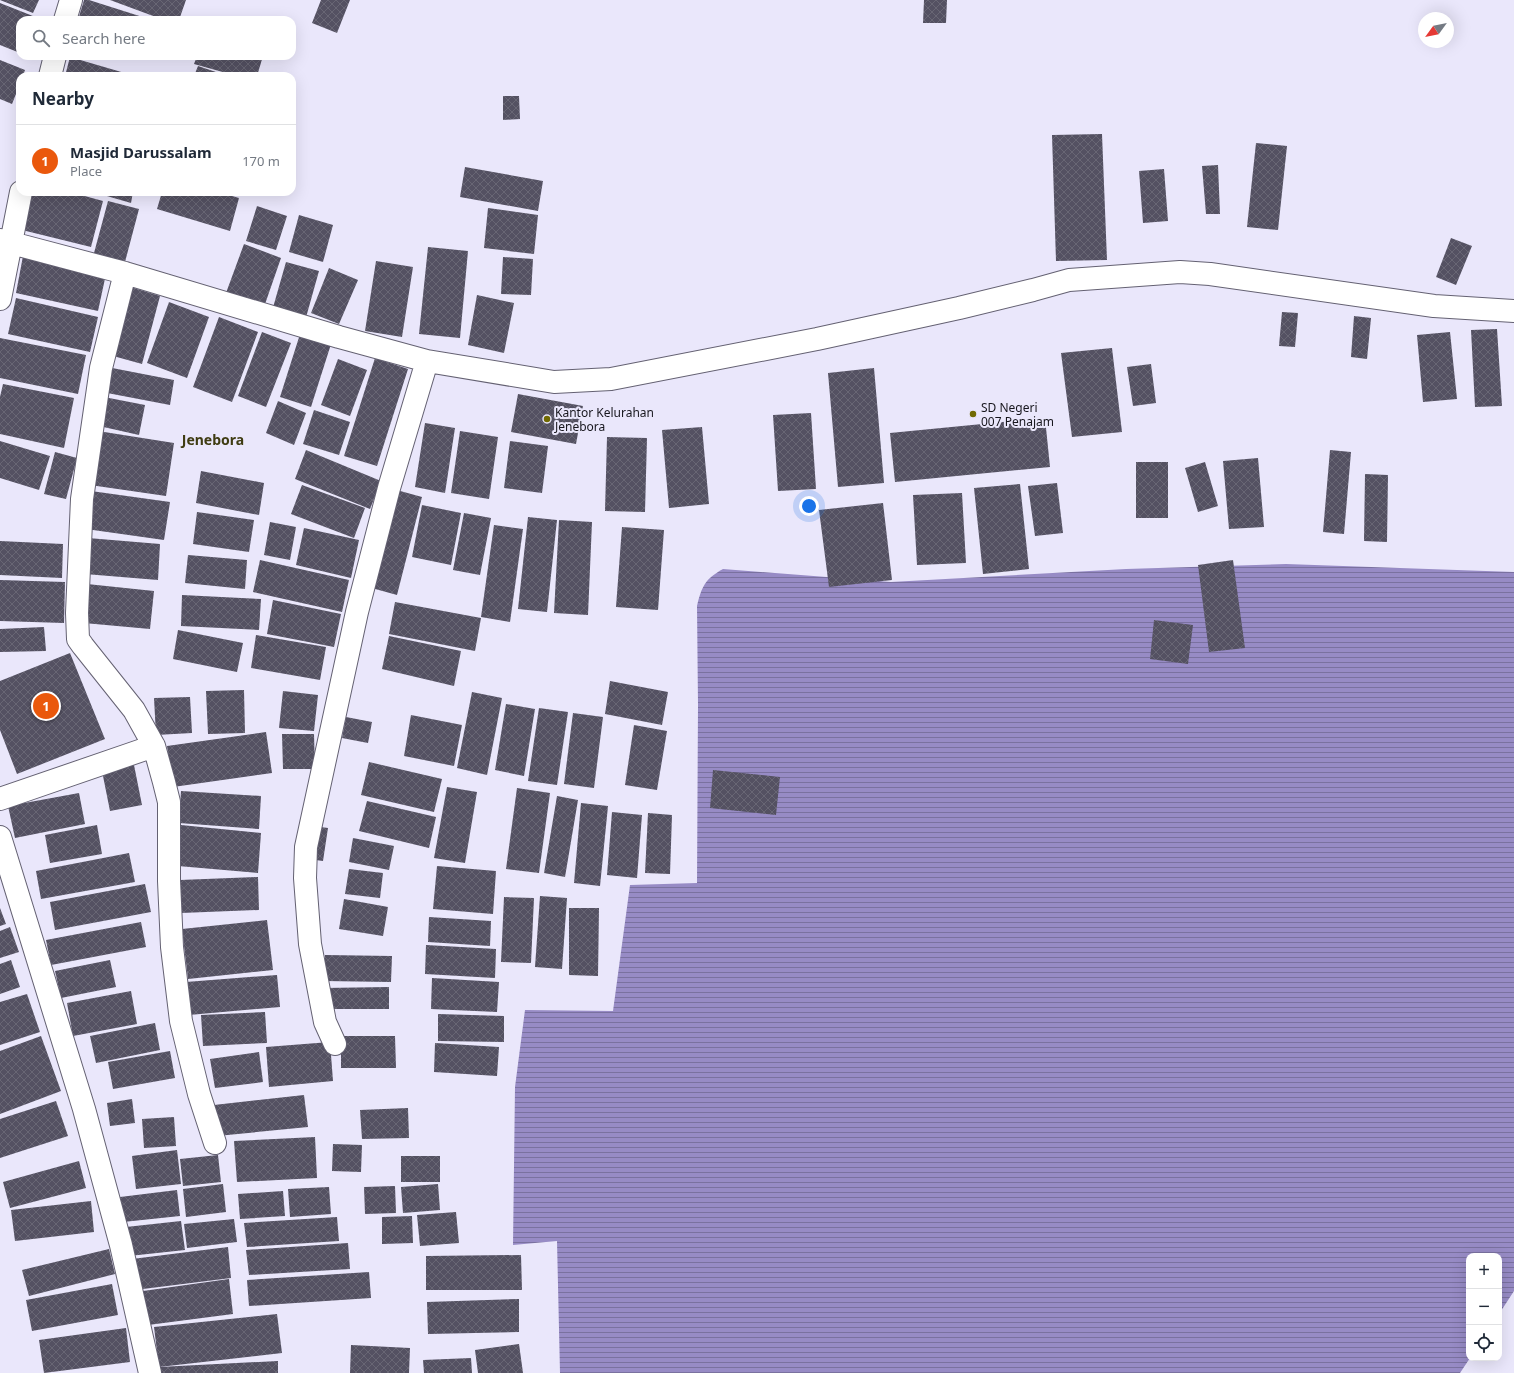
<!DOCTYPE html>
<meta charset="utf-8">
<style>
body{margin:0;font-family:"Noto Sans",sans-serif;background:#f6f6f7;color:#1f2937}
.controls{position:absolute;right:12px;bottom:12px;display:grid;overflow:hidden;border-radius:8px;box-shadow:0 4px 16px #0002}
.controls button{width:36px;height:36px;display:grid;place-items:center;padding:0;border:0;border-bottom:1px solid #e0e1e3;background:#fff;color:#1f2937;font:20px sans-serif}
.compass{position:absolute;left:1418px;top:12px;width:36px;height:36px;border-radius:50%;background:#fff;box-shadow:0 4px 16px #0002;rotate:237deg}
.you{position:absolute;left:809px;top:506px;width:14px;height:14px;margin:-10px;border:3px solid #fff;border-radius:50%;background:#1a73e8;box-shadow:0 0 0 6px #1a73e833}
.badge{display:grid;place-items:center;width:26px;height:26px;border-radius:50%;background:#ea580c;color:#fff;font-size:13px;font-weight:700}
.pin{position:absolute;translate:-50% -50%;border:2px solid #fff;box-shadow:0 1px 4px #0006}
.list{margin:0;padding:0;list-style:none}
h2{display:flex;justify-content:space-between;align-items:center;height:52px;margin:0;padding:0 16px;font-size:17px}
h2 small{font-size:13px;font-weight:400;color:#747a83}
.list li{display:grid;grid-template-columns:26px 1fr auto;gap:12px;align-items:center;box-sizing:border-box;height:72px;padding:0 16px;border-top:1px solid #e0e1e3}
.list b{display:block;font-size:15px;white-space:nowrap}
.list p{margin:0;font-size:13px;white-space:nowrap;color:#747a83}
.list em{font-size:13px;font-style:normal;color:#747a83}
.icon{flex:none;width:22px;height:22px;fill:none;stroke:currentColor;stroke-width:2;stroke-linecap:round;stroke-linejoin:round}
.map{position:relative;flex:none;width:1514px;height:1373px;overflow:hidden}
.search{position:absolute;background:#fff;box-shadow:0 4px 16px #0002;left:16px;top:16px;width:280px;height:44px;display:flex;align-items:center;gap:10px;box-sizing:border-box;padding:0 14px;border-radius:12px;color:#747a83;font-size:15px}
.panel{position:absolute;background:#fff;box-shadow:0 4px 16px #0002;left:16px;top:72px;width:280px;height:124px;border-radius:12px}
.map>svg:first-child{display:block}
</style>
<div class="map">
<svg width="1514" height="1373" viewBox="0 0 1514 1373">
<defs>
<pattern id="water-rules" width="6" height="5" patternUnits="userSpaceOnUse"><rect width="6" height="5" fill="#978bc5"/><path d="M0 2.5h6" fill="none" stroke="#7a719f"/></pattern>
<pattern id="building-cross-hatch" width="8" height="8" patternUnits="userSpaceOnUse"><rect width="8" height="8" fill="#545162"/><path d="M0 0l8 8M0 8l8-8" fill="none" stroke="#686674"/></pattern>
</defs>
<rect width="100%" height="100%" fill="#eae7fb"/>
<path fill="url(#water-rules)" d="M1286,564L1514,572V1291L1499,1314V1256H1469L1470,1358L1460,1373H560L557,1241L513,1245L515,1087L525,1010L613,1011L630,885L697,883L698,705L697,606C702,586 705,579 723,569L891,582L1126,569Z"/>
<path fill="url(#building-cross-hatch)" d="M0,0H39L33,13Z
M84,0H89L152,20H78Z
M110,0H186L179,20H164Z
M321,0H350L337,33L312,23Z
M924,0H947L946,23H923Z
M0,3L43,20H20V53L0,45Z
M197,56H263L257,76H237L194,64Z
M70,57L135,76H65Z
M0,60L25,70L23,76H20V84L12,104L0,99Z
M198,66L228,76H194Z
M503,96H519L520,119L503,120Z
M1102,134L1107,260L1056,261L1052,135Z
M1256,143L1287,146L1278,230L1247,227Z
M1218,165L1220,214H1206L1202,166Z
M465,167L543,181L538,211L460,197Z
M1164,169L1168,221L1143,223L1139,171Z
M31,192H70L103,201L91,247L22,230Z
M93,192H133L131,203Z
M162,192H218L239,198L230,231L157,209Z
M108,201L139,209L125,262L94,253Z
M257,206L287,216L276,250L246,241Z
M488,208L538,215L534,254L484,248Z
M299,215L333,225L323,262L289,252Z
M1451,238L1472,246L1456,285L1436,277Z
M244,244L281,258L264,307L226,293Z
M428,247L468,251L460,338L419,334Z
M23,256L106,274L98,311L16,293Z
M503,257L533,259L531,295L501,294Z
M376,261L413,267L402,337L365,331Z
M286,262L319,271L305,321L272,311Z
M329,268L358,280L339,324L311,313Z
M124,285L160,296L142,364L106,354Z
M477,295L514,303L504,353L468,345Z
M16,298L98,317L90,352L8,334Z
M169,302L209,317L187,378L147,363Z
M1282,312L1298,313L1295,347L1279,346Z
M1354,316L1371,318L1367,359L1351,357Z
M219,317L258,332L232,402L193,387Z
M1497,329L1502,406L1475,407L1471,330Z
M301,331L332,341L311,407L280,397Z
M262,332L291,343L266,407L238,396Z
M1450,332L1457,399L1423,402L1417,335Z
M0,338L86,355L78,394L0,378Z
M1112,348L1122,432L1072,437L1061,353Z
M375,358L408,369L377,466L344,456Z
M338,359L367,370L350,416L321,405Z
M1151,364L1156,403L1133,406L1127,367Z
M107,367L174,380L170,405L102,392Z
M874,368L884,483L838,487L828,373Z
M3,384L74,398L64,448L0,434V397Z
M518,394L583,406L576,444L511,432Z
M104,397L145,405L139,435L99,426Z
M278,401L306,413L294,445L266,433Z
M314,410L350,422L339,455L303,444Z
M811,413L816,489L778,491L773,415Z
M1045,418L1050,467L895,482L890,433Z
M425,423L455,428L445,493L415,487Z
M702,427L709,504L669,508L662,430Z
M98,431L174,443L166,496L90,485Z
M460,431L498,437L489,499L451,493Z
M607,437L647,438L645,512L605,511Z
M0,441L50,456L39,490L0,478Z
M510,441L548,446L542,493L504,488Z
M306,450L381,481L370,509L295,479Z
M1330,450L1351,452L1344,534L1323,532Z
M55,452L77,458L66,499L44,494Z
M1258,458L1264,527L1229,529L1223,461Z
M1136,462H1168V518H1136Z
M1205,462L1218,506L1198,512L1185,468Z
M201,471L264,483L259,515L196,503Z
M1365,474L1388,475L1387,542L1364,541Z
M1057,483L1063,533L1035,536L1028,486Z
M1020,484L1029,569L983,574L974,488Z
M302,485L365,508L354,538L291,514Z
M393,489L422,497L397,595L368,587Z
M91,491L170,502L164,540L86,529Z
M962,493L966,563L917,565L913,495Z
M883,503L892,580L829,587L819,510Z
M422,505L461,513L451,565L412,557Z
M197,512L254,520L249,552L193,544Z
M464,513L491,518L480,575L453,570Z
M528,517L557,520L547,612L518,609Z
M559,520L592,522L588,615L554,613Z
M270,522L296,527L290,560L264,555Z
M494,525L523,529L510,622L481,617Z
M622,527L664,530L658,610L616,607Z
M304,528L359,540L351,578L296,565Z
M88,538L160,544L158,580L85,574Z
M0,541L63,544L62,578L0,575Z
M188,555L247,560L245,589L185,583Z
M260,560L349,580L342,612L253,592Z
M1233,560L1245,648L1209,652L1198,565Z
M0,580L65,582L64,623L0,621Z
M87,584L154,591L150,629L84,623Z
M182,595L261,599L259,630L181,626Z
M273,600L341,614L334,647L267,634Z
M395,602L481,618L475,651L389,634Z
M1154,620L1193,625L1188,664L1150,659Z
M44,627L46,651L0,652V629Z
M178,630L243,643L237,672L173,659Z
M256,635L326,647L320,680L251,668Z
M389,636L461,651L454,686L382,669Z
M70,653L105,739L17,774L0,730V681Z
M610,681L668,692L662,725L605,714Z
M244,690L245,733L208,734L206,691Z
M283,691L318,695L314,731L279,728Z
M472,692L502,698L487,775L457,768Z
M190,697L192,733L156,735L154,698Z
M506,704L535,709L524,776L495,770Z
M539,708L568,712L557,785L528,781Z
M573,713L603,717L594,788L564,784Z
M411,715L462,725L454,766L404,756Z
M346,717L372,722L368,743L342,738Z
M634,725L667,731L657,790L625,785Z
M266,732L272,773L173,787L167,746Z
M282,734H314L315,769H283Z
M369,762L442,779L434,812L361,795Z
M134,765L142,805L110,811L102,771Z
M713,770L780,777L776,815L710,808Z
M447,787L477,792L465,863L434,858Z
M517,788L550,793L539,873L506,869Z
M181,791L261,796L259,829L179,823Z
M79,793L85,824L15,838L8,806Z
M557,796L578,800L565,877L544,873Z
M367,801L436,817L429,848L359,831Z
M581,803L608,806L600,886L574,883Z
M612,812L642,815L637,878L607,875Z
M648,813L672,815L670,874L645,873Z
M97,825L102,854L50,863L45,835Z
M181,825L261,833L258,873L178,866Z
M314,826L328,828L323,861L308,859Z
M353,838L394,846L389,870L349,862Z
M129,853L135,882L41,899L36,871Z
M437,866L496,871L493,914L433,909Z
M349,869L383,873L380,898L345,894Z
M258,877L259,910L181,913L180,880Z
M145,884L151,912L55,930L50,902Z
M540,896L567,898L562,969L535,967Z
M504,897L534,898L531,963L501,962Z
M344,899L388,907L383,936L339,929Z
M0,908L6,924L0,926Z
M569,908H599L598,976L569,975Z
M429,917L491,921L490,946L428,942Z
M267,920L273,970L188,979L182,929Z
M141,922L146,947L51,965L46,940Z
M10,927L19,952L0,958V931Z
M426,945L496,949L495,978L425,974Z
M325,955L392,956L391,982L324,981Z
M11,960L20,987L0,994V964Z
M110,960L116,987L61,998L55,971Z
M277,975L280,1007L189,1015L186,982Z
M432,978L499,982L497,1012L431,1009Z
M389,987V1009H323V988Z
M131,991L137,1024L73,1036L67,1003Z
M27,994L40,1032L0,1045V1002Z
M265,1012L267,1043L203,1046L201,1015Z
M438,1014L504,1016V1042L438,1041Z
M155,1023L160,1050L96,1063L90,1036Z
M41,1036L61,1091L0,1114V1051Z
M341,1036H395L396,1068H341Z
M330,1042L333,1081L269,1087L266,1047Z
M435,1043L499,1047L497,1076L434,1072Z
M170,1051L175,1078L113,1089L108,1062Z
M259,1052L263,1082L215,1088L210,1059Z
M304,1095L308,1127L217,1136L214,1105Z
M132,1099L135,1123L110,1126L107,1103Z
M56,1101L68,1136L0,1158V1119Z
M408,1108L409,1138L362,1139L360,1110Z
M174,1117L176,1146L144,1148L142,1119Z
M315,1137L317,1178L237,1182L234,1141Z
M333,1144L362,1145L361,1172L332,1171Z
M177,1150L181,1184L136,1189L132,1156Z
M218,1155L221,1182L183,1186L180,1159Z
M401,1156H440V1182H401Z
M79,1161L86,1188L10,1208L3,1182Z
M223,1184L226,1212L186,1217L183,1189Z
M438,1184L440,1210L403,1213L401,1187Z
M395,1186L396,1213L365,1214L364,1187Z
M329,1187L331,1214L290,1217L288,1189Z
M177,1190L180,1216L123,1222L120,1197Z
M283,1191L285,1216L240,1219L238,1194Z
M91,1201L94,1232L15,1241L11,1210Z
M456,1212L459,1243L420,1246L417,1215Z
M412,1216L413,1243L382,1244V1217Z
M337,1217L339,1241L247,1247L244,1223Z
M234,1219L237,1242L187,1248L184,1224Z
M181,1221L185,1250L129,1256L126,1227Z
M348,1243L350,1269L249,1275L246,1250Z
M228,1247L231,1278L135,1290L132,1259Z
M109,1249L115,1274L29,1296L22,1270Z
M521,1255L522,1290H426V1256Z
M369,1272L371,1298L249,1306L247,1280Z
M229,1279L233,1314L148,1325L143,1291Z
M112,1284L118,1315L32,1331L26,1300Z
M519,1299V1332L428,1334L427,1302Z
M277,1314L282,1353L159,1367L154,1327Z
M126,1328L130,1362L44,1373L39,1340Z
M519,1344L523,1373H478L475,1350Z
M351,1345L410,1348L409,1373H350Z
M471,1358L472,1373H424L423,1360Z
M278,1361V1373H160L159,1367Z"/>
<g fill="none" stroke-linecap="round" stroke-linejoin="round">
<g stroke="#646172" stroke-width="24">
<path id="minor" d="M65,20L71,0
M50,76L55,56
M0,240L125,273L339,337L427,361L554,382L611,379L817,339L959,308L1033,290L1069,280L1180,272L1210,274L1434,306L1514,311
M125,273L101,368L82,499L77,613L78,639L83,646L134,710L154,746L164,782L169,802V881L172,947L181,1021L199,1094L215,1143
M0,299L21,192
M0,799L154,746
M0,837L84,1109L121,1245L150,1373
M335,1044L325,1022L310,944L305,878L306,847L357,612L389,488L427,361"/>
</g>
<use href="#minor" stroke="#fff" stroke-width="22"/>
</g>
<g fill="#716a02" stroke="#eae7fb" stroke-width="1.5">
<circle cx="973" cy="414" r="4"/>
<circle cx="547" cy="419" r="4"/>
</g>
<g text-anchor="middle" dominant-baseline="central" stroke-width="4" stroke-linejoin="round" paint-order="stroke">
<g font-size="12" fill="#17161d" stroke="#eae7fb" text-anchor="start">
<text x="981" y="407">SD Negeri<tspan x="981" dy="14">007 Penajam</tspan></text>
<text x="555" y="412">Kantor Kelurahan<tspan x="555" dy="14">Jenebora</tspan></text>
</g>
<g font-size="14" font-weight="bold" fill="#3f3c12" stroke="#eae7fb">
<text x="213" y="439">Jenebora</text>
</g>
</g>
</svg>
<div class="controls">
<button>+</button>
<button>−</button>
<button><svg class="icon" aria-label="locate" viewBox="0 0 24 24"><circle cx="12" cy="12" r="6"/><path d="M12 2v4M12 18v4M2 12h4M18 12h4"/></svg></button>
</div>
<svg class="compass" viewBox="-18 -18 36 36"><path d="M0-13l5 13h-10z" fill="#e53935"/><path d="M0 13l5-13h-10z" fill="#747a83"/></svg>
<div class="you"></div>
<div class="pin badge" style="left:46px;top:706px">1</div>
<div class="search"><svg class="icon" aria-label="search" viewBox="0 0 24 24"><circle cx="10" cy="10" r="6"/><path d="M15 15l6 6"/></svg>Search here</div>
<section class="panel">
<h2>Nearby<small></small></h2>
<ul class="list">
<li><span class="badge">1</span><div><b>Masjid Darussalam</b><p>Place</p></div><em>170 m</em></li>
</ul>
</section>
</div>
